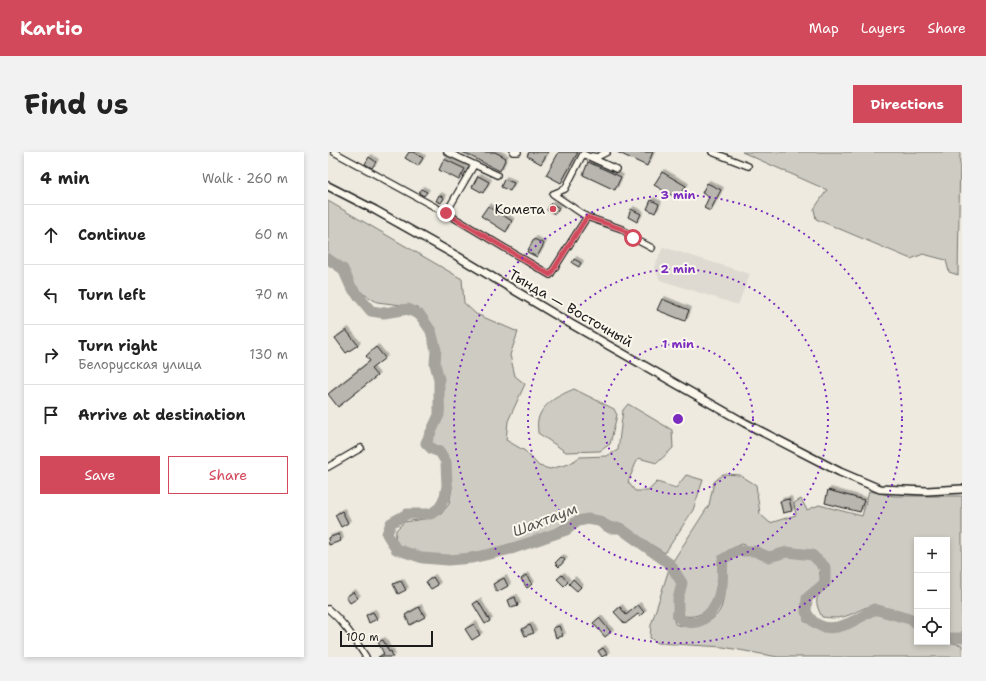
<!DOCTYPE html>
<meta charset="utf-8">
<style>
body{margin:0;font-family:"Shantell Sans",sans-serif;background:#f2f2f2;color:#222}
.controls{position:absolute;right:12px;bottom:12px;display:grid;overflow:hidden;border-radius:0px;box-shadow:0 2px 6px #0003}
.controls button{width:36px;height:36px;display:grid;place-items:center;padding:0;border:0;border-bottom:1px solid #e0e0e0;background:#fff;color:#222;font:20px sans-serif}
.scale{position:absolute;left:12px;bottom:10px;width:93px;box-sizing:border-box;padding-left:4px;border:2px solid #1c1c1c;border-top:0;font-size:11px;line-height:14px;white-space:nowrap;color:#1c1c1c;-webkit-text-stroke:3px #fbf7ec;paint-order:stroke}
.stop{position:absolute;width:12px;height:12px;margin:-9px;border:3px solid #d1495b;border-radius:50%;background:#fff}
.stop.end{background:#d1495b;border-color:#fff;box-shadow:0 1px 4px #0008}
.list{margin:0;padding:0;list-style:none}
h2{display:flex;justify-content:space-between;align-items:center;height:52px;margin:0;padding:0 16px;font-size:17px}
h2 small{font-size:13px;font-weight:400;color:#767676}
.list li{display:grid;grid-template-columns:26px 1fr auto;gap:12px;align-items:center;box-sizing:border-box;height:60px;padding:0 16px;border-top:1px solid #e0e0e0}
.list b{display:block;font-size:15px;white-space:nowrap}
.list p{margin:0;font-size:13px;white-space:nowrap;color:#767676}
.list em{font-size:13px;font-style:normal;color:#767676}
.actions{display:flex;gap:8px;padding:12px 16px}
.actions a{flex:1;padding:9px 0;border:1px solid #d1495b;border-radius:0px;text-align:center;font-size:14px;color:#d1495b}
.actions .main{background:#d1495b;color:#fff}
.icon{flex:none;width:22px;height:22px;fill:none;stroke:currentColor;stroke-width:2;stroke-linecap:round;stroke-linejoin:round}
.map{position:relative;flex:none;width:634px;height:505px;overflow:hidden;border-radius:0px}
header{display:flex;align-items:center;gap:24px;box-sizing:border-box;height:56px;padding:0 20px;background:#d1495b;color:#fff}
header strong{font-size:19px}
nav{display:flex;gap:22px;margin-inline-start:auto;font-size:14px}
.intro{display:flex;align-items:center;justify-content:space-between;box-sizing:border-box;height:96px;padding:0 24px}
h1{margin:0;font-size:28px}
.button{padding:10px 18px;border-radius:0px;background:#d1495b;color:#fff;font-size:14px;font-weight:700}
main{display:flex;gap:24px;padding:0 24px}
aside{flex:1;background:#fff;border-radius:0px;box-shadow:0 2px 6px #0003}
.map>svg:first-child{display:block}
</style>
<header>
<strong>Kartio</strong>
<nav><a>Map</a><a>Layers</a><a>Share</a></nav>
</header>
<div class="intro"><h1>Find us</h1><a class="button">Directions</a></div>
<main>
<aside>
<h2>4 min<small>Walk · 260 m</small></h2>
<ul class="list">
<li><svg class="icon" aria-label="ahead" viewBox="0 0 24 24"><path d="M12 20V5M6 11l6-6 6 6"/></svg><div><b>Continue</b></div><em>60 m</em></li>
<li><svg class="icon" aria-label="left" viewBox="0 0 24 24"><path d="M17 20v-9H6M10 6l-5 5 5 5"/></svg><div><b>Turn left</b></div><em>70 m</em></li>
<li><svg class="icon" aria-label="right" viewBox="0 0 24 24"><path d="M7 20v-9h11M14 6l5 5-5 5"/></svg><div><b>Turn right</b><p>Белорусская улица</p></div><em>130 m</em></li>
<li><svg class="icon" aria-label="arrive" viewBox="0 0 24 24"><path d="M6 21V4h12l-3 4 3 4H6"/></svg><div><b>Arrive at destination</b></div></li>
</ul>
<div class="actions"><a class="main">Save</a><a>Share</a></div>
</aside>
<div class="map">
<svg width="634" height="505" viewBox="0 0 634 505">
<defs>
<filter id="shadow"><feDropShadow dx="2.5" dy="-2.5" stdDeviation="0" flood-color="#0004"/></filter>
</defs>
<rect width="100%" height="100%" fill="#eeeadf"/>
<filter id="ink" filterUnits="userSpaceOnUse"><feTurbulence type="fractalNoise" baseFrequency=".025" numOctaves="2"/><feDisplacementMap in="SourceGraphic" scale="8" xChannelSelector="R" yChannelSelector="G"/><feConvolveMatrix kernelMatrix="1 2 1 2 8 2 1 2 1" color-interpolation-filters="sRGB"/></filter>
<g filter="url(#ink)">
<path fill="#dedad1" d="M335,95L422,122L410,153L332,128L326,115Z"/>
<path fill="#ceccc2" stroke="#75746f" d="M414,0H632L630,123L621,120L618,108L595,102L583,107L488,67L486,57L499,38Z
M0,49L134,127L136,151L148,162L190,180L182,203L187,224L197,232L180,269L178,288L197,299L211,314L222,317L241,312L252,305L279,304L290,298L295,258L300,252L344,278L345,296L329,311L310,306L300,330L307,339H320L329,330L348,336L358,323L375,328L365,358L337,401L292,373L259,364L247,366L227,377L202,386L161,398L128,404L96,402L74,396L67,390L68,378L76,370L96,367L113,362L121,352L124,336L122,311L113,296L103,290L116,259L115,224L111,212V192L102,171L89,155L49,150L34,141L24,131L20,117L0,101Z
M246,237L286,257L289,263L282,292L272,299L238,300L210,281C210,277 209,272 210,268C214,251 232,243 246,237Z
M395,322L412,323L428,333L432,362L442,371L468,363L466,351L473,347L479,358L491,353L534,364L541,339L566,344H634V484H619V388H589V467C582,462 553,453 544,454C536,455 529,460 521,463C512,467 503,466 494,465C477,434 507,444 499,418C495,401 476,396 459,397C452,397 445,401 437,400C430,399 421,394 414,392C408,395 397,398 393,405C392,408 392,414 391,417C388,439 385,468 356,464L352,449L356,429L345,409L381,353L386,330Z
M424,401C441,412 443,404 460,403C468,403 477,405 485,407C489,415 496,425 490,434C487,437 482,438 479,441C474,448 476,461 476,469L497,479L506,480L515,477L536,465L551,462L582,470L589,476V490H619L634,493V505H450L395,495L330,491L322,486L323,473L341,417L350,434L346,451L345,464L347,472C363,478 385,473 393,456C397,446 397,425 397,413C404,404 412,402 424,401Z"/>
<g fill="none" stroke-linecap="round" stroke-linejoin="round">
<path stroke="#a6a39d" stroke-width="11" d="M0,107L15,117L23,135L43,159L56,161L80,157L92,163L103,179L108,198L107,212L111,227V263L98,291L104,297L112,300L118,310L119,334L117,344L112,355L103,362H79L63,371L59,382L68,397L95,406L120,408L144,406L183,397L238,378L250,369L260,367L271,369L282,376H292L342,412L354,431L350,447V465C352,467 356,469 358,470C380,475 391,449 394,433C395,425 394,415 395,407L410,399H426L441,405L459,400L484,403L497,415V431L479,446L478,460C480,463 483,468 486,470C504,485 530,467 546,457L585,468L589,472
M619,486H634"/>
</g>
<path fill="#b9b6af" stroke="#1c1c1c" filter="url(#shadow)" d="M81,0H85L95,6L90,14L77,6Z
M134,0H167L178,6L172,19Z
M201,0H220L213,12L199,4Z
M231,0H250L233,31L218,23Z
M289,0H325L319,14Z
M41,5L48,10L44,16L37,12Z
M116,7L137,17L131,28L111,18Z
M260,10L293,25L287,38L255,23Z
M334,20L358,34L350,47L326,33Z
M150,24L161,30L155,41L144,35Z
M176,27L186,31L182,39L173,35Z
M379,31L393,38L382,59L376,56L381,45L374,41Z
M93,37L99,40L96,44L91,41Z
M111,43L116,46L113,51L108,49Z
M323,48L331,52L327,61L319,57Z
M223,51L231,56L227,62L219,58Z
M160,54L184,69L178,80L153,64Z
M303,57L313,62L309,70L300,65Z
M206,87L216,92L209,105L199,100Z
M246,107L253,111L251,115L244,111Z
M334,147L361,158L357,169L329,158Z
M18,178L30,193L18,201L7,186Z
M48,195L57,206L43,217L49,224L10,255L0,242L42,209L38,204Z
M500,338L536,348L532,360L497,351Z
M461,347L464,359L455,361L452,349Z
M14,359L20,371L13,375L7,363Z
M11,382L13,389L1,393L0,386Z
M233,405L237,408L231,415L227,411Z
M198,423L204,432L199,436L193,427Z
M234,423L240,430L236,434L229,427Z
M105,425L110,433L103,437L98,430Z
M176,426L180,434L169,440L165,432Z
M245,427L253,435L249,439L241,432Z
M73,429L78,438L70,442L65,432Z
M25,440L30,446L22,451L18,445Z
M187,445L190,454L183,456L180,448Z
M150,449L162,469L157,472L145,452Z
M310,453L316,460L312,464L310,462L297,472L286,460L292,455L298,463Z
M91,455L97,465L82,473L77,463Z
M45,460L49,467L41,471L38,463Z
M271,466L283,480L277,485L265,471Z
M146,472L152,483L144,488L137,477Z
M202,473L206,481L197,484L194,477Z
M231,474L235,484L228,486L225,476Z
M55,488L61,500L63,499L65,505H50L56,502L50,490Z
M275,496L279,502L274,505L270,499Z"/>
<g fill="none" stroke-linecap="round" stroke-linejoin="round">
<g stroke="#1c1c1c" stroke-width="8">
<path id="minor" d="M6,0L118,61L222,123L259,65L225,42L237,37L255,2L288,17
M119,0L169,23
M185,0H190
M384,0L420,14
M264,4L269,5L279,0
M118,61L146,13
M259,65L294,77L305,86L324,96
M0,315L33,296
M0,457C16,470 27,488 38,505"/>
</g>
<g stroke="#1c1c1c" stroke-width="10">
<path id="tertiary" d="M0,34L47,58L129,104L243,172L417,271L512,320L552,337L599,339L634,337"/>
</g>
<use href="#minor" stroke="#fbf7ec" stroke-width="5.5"/>
<use href="#tertiary" stroke="#fbf7ec" stroke-width="7"/>
</g>
</g>
<g fill="none" stroke-linecap="round" stroke-linejoin="round" filter="url(#ink)">
<path stroke="#d1495b" stroke-width="5" d="M118,61L222,123L259,65L294,77L305,86"/>
</g>
<g fill="none" stroke="#7b2cbf" stroke-width="2" stroke-dasharray="2 4">
<circle cx="350" cy="267" r="75"/>
<circle cx="350" cy="267" r="150"/>
<circle cx="350" cy="267" r="224"/>
</g>
<circle fill="#d1495b" stroke="#fbf7ec" stroke-width="1.5" cx="225" cy="57" r="4"/>
<g text-anchor="middle" dominant-baseline="central" stroke-width="4" stroke-linejoin="round" paint-order="stroke">
<g font-size="14" fill="#1c1c1c" stroke="#fbf7ec" text-anchor="end">
<text x="217" y="57">Комета</text>
</g>
<g font-size="14" fill="#1c1c1c" stroke="#fbf7ec">
<text transform="translate(243 156) rotate(30)">Тында — Восточный</text>
</g>
<g font-size="15" font-style="italic" fill="#5a5956" stroke="#fbf7ec">
<text transform="translate(217 368) rotate(-21)">Шахтаум</text>
</g>
</g>
<circle cx="350" cy="267" r="6" fill="#7b2cbf" stroke="#fbf7ec" stroke-width="2"/>
<g font-size="12" text-anchor="middle" font-weight="bold" fill="#7b2cbf" stroke="#fbf7ec" stroke-width="4" stroke-linejoin="round" paint-order="stroke">
<text x="350" y="47">3 min</text>
<text x="350" y="121">2 min</text>
<text x="350" y="196">1 min</text>
</g>
</svg>
<div class="controls">
<button>+</button>
<button>−</button>
<button><svg class="icon" aria-label="locate" viewBox="0 0 24 24"><circle cx="12" cy="12" r="6"/><path d="M12 2v4M12 18v4M2 12h4M18 12h4"/></svg></button>
</div>
<div class="scale">100 m</div>
<div class="stop" style="left:305px;top:86px"></div>
<div class="stop end" style="left:118px;top:61px"></div>
</div>
</main>
